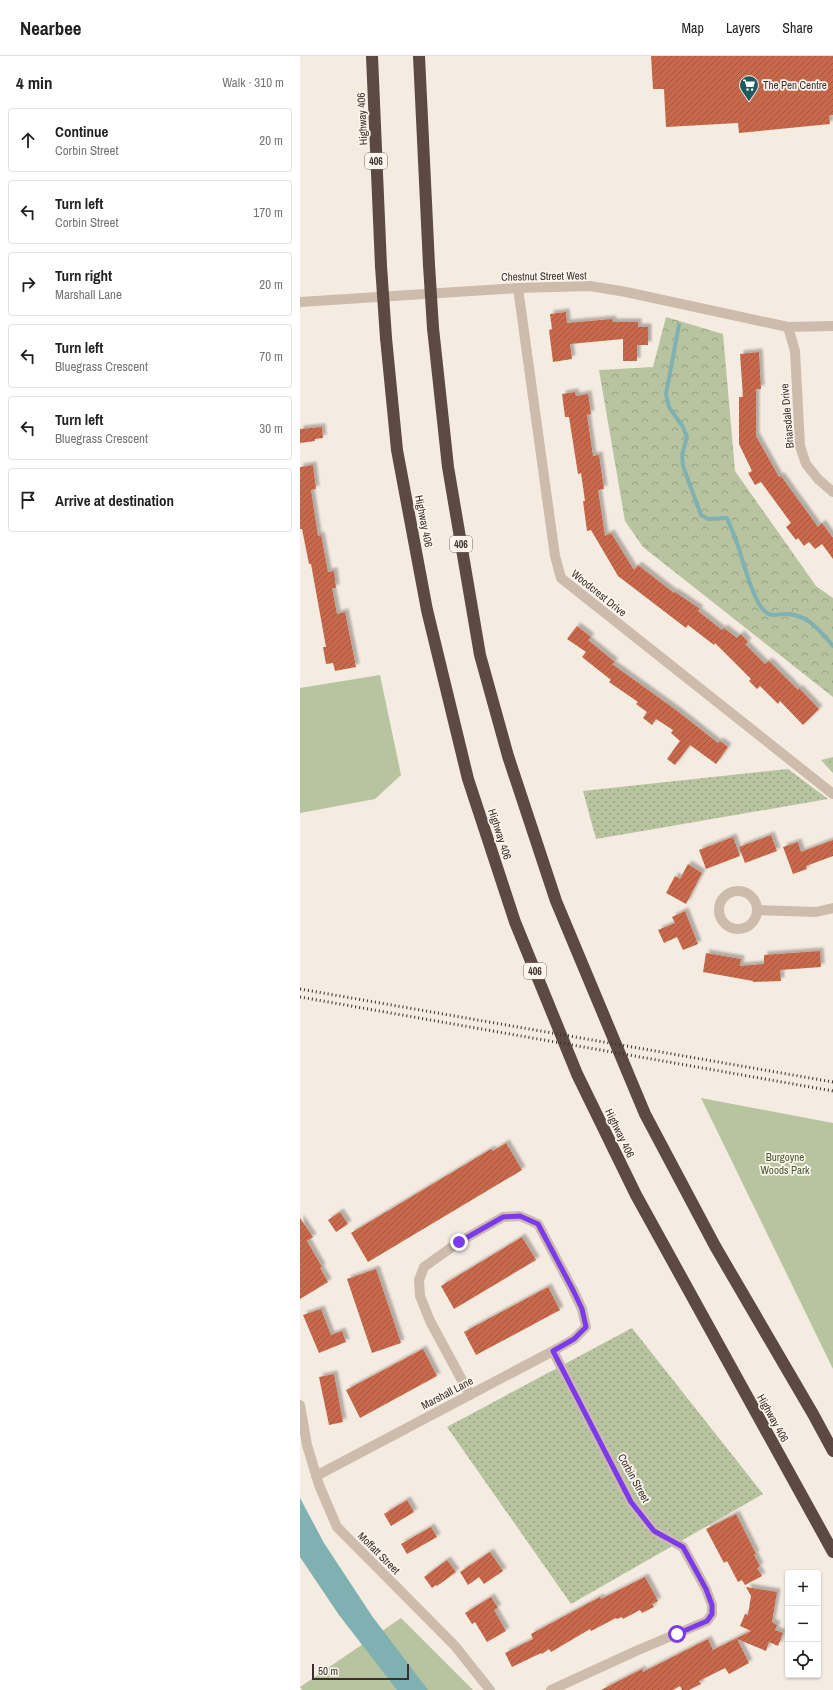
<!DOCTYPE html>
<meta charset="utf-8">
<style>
body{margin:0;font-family:"Archivo Narrow",sans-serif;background:#f6f6f6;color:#222}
.controls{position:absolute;right:12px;bottom:12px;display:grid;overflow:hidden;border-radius:4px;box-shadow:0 1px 3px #0004}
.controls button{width:36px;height:36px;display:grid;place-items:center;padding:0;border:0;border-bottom:1px solid #e0e0e0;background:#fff;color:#222;font:20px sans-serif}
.scale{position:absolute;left:12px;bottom:10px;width:97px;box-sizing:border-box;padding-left:4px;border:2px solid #3b302b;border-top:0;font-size:11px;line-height:14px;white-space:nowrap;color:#3b302b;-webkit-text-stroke:3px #fbf5ee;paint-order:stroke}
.stop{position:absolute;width:12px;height:12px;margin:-9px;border:3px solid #7c3aed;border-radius:50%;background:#fff}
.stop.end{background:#7c3aed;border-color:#fff;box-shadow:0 1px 4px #0008}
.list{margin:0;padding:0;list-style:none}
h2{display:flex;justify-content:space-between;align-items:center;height:52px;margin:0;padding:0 16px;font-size:17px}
h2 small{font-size:13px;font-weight:400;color:#767676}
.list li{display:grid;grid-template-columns:26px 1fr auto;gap:12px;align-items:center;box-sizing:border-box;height:64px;margin:0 8px 8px;padding:0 8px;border:1px solid #e0e0e0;border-radius:4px}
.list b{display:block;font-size:15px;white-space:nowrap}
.list p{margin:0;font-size:13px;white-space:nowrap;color:#767676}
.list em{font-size:13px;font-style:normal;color:#767676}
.icon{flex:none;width:22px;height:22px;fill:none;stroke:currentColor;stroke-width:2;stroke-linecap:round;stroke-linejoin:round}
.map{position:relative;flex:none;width:533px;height:1634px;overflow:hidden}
header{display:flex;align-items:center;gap:24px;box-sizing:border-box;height:56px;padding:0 20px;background:#fff;border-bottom:1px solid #e0e0e0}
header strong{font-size:19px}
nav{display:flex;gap:22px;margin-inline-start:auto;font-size:14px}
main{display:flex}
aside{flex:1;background:#fff}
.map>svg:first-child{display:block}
</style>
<header>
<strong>Nearbee</strong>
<nav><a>Map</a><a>Layers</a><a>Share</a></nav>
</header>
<main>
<aside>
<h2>4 min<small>Walk · 310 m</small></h2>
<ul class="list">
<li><svg class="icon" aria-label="ahead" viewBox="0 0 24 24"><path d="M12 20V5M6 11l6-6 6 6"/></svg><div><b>Continue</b><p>Corbin Street</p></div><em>20 m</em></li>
<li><svg class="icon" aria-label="left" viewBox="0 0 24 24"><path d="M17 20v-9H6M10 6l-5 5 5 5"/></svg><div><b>Turn left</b><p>Corbin Street</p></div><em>170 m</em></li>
<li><svg class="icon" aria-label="right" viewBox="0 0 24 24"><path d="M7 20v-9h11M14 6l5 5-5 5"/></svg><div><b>Turn right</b><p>Marshall Lane</p></div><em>20 m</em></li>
<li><svg class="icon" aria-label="left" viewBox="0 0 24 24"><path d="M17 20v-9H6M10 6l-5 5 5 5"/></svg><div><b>Turn left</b><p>Bluegrass Crescent</p></div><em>70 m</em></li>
<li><svg class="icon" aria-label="left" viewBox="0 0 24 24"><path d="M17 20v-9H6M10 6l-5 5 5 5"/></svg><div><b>Turn left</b><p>Bluegrass Crescent</p></div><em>30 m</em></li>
<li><svg class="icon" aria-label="arrive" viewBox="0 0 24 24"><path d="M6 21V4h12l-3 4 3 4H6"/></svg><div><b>Arrive at destination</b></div></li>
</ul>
</aside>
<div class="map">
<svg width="533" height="1634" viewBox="0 0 533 1634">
<defs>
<pattern id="grass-dots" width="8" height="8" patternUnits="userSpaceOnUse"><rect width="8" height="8" fill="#b8c4a0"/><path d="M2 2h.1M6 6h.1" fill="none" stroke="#97a083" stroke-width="1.8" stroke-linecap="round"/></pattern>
<pattern id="forest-crowns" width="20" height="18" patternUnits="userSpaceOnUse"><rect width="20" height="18" fill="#b8c4a0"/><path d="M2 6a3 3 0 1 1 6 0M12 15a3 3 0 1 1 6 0" fill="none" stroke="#97a083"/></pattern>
<pattern id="building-hatch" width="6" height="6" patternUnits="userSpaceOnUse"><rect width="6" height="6" fill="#c8694b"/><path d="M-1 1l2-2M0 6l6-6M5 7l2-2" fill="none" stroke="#a4573f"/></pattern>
<filter id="shadow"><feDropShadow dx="3.5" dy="-3.5" stdDeviation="1" flood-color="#0004"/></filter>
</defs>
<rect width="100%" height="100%" fill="#f4ebe1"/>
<path fill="url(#grass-dots)" d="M533,701V717L521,704Z
M488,713L528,743L296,783L283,735Z
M332,1272L463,1438L271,1548L147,1371Z"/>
<path fill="url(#forest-crowns)" d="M366,261L423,278L435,415L516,530L533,542V641L343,491L325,465L299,314L353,311Z"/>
<path fill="#b8c4a0" d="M80,619L101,719L75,743L0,757V632Z
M401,1042L533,1067V1313Z
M101,1562L173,1634H2L0,1631Z"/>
<path fill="#7fb0b2" d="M0,1442L24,1487L72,1560L128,1634H97L39,1559L0,1501Z"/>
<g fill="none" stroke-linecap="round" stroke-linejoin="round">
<path stroke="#7fb0b2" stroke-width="4" d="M379,269L366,338L369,351L383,371L387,381L382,399L383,410L401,459L408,463L427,462C431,472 436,483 439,493C444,508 454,549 467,557C473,561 477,558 484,558C507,557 519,574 533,590"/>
</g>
<path fill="url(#building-hatch)" filter="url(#shadow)" d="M351,0H533V59H529L530,68L439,77L438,67L366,71L364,33H353Z
M266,256L267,267L312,263L313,266H338V271H348V289H337V305H323V283L270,288L272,303L253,306L249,274L252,273L250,258Z
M459,296L461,333H456V380L479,421L481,420L518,471L522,467L533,482V503L522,488L515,493L509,486L504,490L498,482L496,484L486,471L491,467L461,426L455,429L448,417L452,415L439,388V341H443L440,298Z
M275,336L276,340L288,338L291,358L287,359L293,400L299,399L304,433L298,434L305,480L311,477L334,514L338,509L374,537L375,536L400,553L398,555L422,574L424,572L437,582L441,578L448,586L445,588L465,608L469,605L498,634L499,632L519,653L503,669L480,645L478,648L460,630L457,633L449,625L451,623L415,587L414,589L388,569L386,572L318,520L291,474L287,475L283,445H285L281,417L278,418L269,361H265L262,338Z
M22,371L23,382L15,383V385L0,387V373Z
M13,409L16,433L11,434L18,480L21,479L28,516L34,515L36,532H32L37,558L45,556L56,611L35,615L33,607L26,608L23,591H26L11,508H9L2,473H0V411Z
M277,570L291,581L288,584L315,606L312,608L376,654L418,687L420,685L428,691L416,708L390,689L375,709L367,703L380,685L371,677L373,674L356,663L352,669L343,662L347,656L336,648L338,646L309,626L311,624L282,601L286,596L267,583Z
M471,779L477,795L445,807L439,791Z
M433,781L440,800L406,813L399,794Z
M533,784V800L506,810L507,813L493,818L483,791L498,786L501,796Z
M388,808L402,817L386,848L366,837L375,820L380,823Z
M385,855L398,888L383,894L377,881L364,887L358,874L375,867L372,861Z
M520,895L521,911L480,914L481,925L453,926V925L403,916L406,897L441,903L440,910L464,908V899Z
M206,1087L222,1114L68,1206L51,1177L191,1093L193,1095Z
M40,1156L48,1168L36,1176L28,1164Z
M0,1162L13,1181L7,1185L22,1211L20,1212L28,1226L0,1243Z
M222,1181L236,1204L154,1253L141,1230Z
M76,1213L101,1287L72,1297L47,1223Z
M248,1231L260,1254L176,1299L164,1276Z
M21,1253L31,1279L42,1275L46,1286L19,1297L3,1259Z
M123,1293L137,1320L60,1362L46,1334Z
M34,1318L43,1366L29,1369L19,1321Z
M107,1444L114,1456L91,1470L84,1458Z
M436,1458L456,1498L454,1499L460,1510L457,1512L462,1520L445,1529L442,1524L438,1526L427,1505L424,1507L406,1473Z
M131,1471L137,1481L107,1498L101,1488Z
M190,1496L203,1515L184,1528L179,1521L168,1529L160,1516Z
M147,1504L156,1516L137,1530L136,1529L132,1532L124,1521Z
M345,1521L358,1545L352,1548L354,1551L342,1557L340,1554L323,1563L322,1561L317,1563L316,1562L291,1575L290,1573L251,1596L249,1593L242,1598L241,1597L212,1611L205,1597L233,1583L231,1578L300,1541L301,1543Z
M446,1531L477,1536L472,1566L477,1569L475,1574L483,1577L478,1590L469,1586L466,1595L437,1583L449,1607L429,1618L425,1612L399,1625L401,1628L389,1634H382L380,1630L373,1634H301L342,1613L343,1616L408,1583L413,1594L451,1575L440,1570L445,1558L448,1559L451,1540Z
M191,1541L198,1552L194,1554L206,1575L187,1586L175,1566L172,1568L165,1557Z"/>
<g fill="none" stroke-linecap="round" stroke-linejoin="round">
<path stroke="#cdbbac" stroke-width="10" d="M218,232L255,500L261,522L533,738
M0,246L218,232L290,230L326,236L488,271L533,270
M488,271L495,295L500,390L506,408L518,423L533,436
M419 854a19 19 0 1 1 38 0a19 19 0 1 1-38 0Z
M457,854L516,856L533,852
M0,1349L7,1389L19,1429L37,1471L155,1590L190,1634
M16,1420L253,1295L274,1283L286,1271L282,1253L273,1234L238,1168L220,1160L203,1161L159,1186L124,1211L119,1224L120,1240L130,1265L170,1339
M251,1634L336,1595L407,1565L412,1558V1549L406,1533L383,1491L354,1475L331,1446L253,1295"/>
<path stroke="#5c4a42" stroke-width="12" d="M72,0L81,210
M119,0L129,209
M133,272L148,411L180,599L208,700L256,845L345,1058L415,1190L513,1358L533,1395
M86,282L97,394L127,554L168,723L215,866L277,1018L336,1139L533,1496"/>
<path stroke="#3b302b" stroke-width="3" stroke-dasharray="1 3" stroke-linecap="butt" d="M0,933L533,1026
M0,941L533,1035"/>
<path stroke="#5c4a42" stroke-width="12" d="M129,209L133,272
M81,210L86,282"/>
</g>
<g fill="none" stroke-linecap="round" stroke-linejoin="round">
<path stroke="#7c3aed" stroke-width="5" d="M159,1186L203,1161L220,1160L238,1168L273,1234L282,1253L286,1271L274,1283L253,1295L331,1446L354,1475L383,1491L406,1533L412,1549V1558L407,1565L377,1578"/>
</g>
<defs>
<g id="supermarket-pin" transform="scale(1)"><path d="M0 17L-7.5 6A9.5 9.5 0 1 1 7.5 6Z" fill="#1f5a5e" stroke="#fbf5ee"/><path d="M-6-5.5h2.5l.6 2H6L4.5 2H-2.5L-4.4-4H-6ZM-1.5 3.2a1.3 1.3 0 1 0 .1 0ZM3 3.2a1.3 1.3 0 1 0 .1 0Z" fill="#fff"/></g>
</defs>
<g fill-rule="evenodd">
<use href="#supermarket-pin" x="449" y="29"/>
</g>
<g text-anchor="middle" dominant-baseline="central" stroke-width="3.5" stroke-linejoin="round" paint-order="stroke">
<g fill="#fbf5ee" stroke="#756b66" stroke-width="1">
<rect x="65" y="97" width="22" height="16" rx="3"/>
<rect x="150" y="480" width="22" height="16" rx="3"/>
<rect x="224" y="907" width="22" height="16" rx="3"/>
</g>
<g font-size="10" font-weight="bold" fill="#3b302b">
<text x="76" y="105">406</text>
<text x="161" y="488">406</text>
<text x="235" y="915">406</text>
</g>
<g font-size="11" fill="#3b302b" stroke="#fbf5ee" text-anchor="start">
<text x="463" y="29">The Pen Centre</text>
</g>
<g font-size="11" fill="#3b302b" stroke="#fbf5ee">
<text transform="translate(62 63) rotate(-93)">Highway 406</text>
<text transform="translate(244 220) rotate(-1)">Chestnut Street West</text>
<text transform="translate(487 360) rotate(-95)">Briarsdale Drive</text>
<text transform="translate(124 465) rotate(79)">Highway 406</text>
<text transform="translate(299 537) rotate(39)">Woodcrest Drive</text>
<text transform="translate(200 778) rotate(72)">Highway 406</text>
<text transform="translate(320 1077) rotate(64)">Highway 406</text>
<text transform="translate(147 1337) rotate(-28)">Marshall Lane</text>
<text transform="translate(473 1362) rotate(61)">Highway 406</text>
<text transform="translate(334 1422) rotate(61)">Corbin Street</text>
<text transform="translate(79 1497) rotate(45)">Moffatt Street</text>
</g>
<g font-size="11" fill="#4a5a2e" stroke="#fbf5ee">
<text x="485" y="1101">Burgoyne<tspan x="485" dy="13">Woods Park</tspan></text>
</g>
</g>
</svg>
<div class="controls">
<button>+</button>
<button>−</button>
<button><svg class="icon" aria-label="locate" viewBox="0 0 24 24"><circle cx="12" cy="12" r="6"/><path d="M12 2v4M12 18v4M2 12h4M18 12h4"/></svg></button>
</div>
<div class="scale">50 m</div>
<div class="stop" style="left:377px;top:1578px"></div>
<div class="stop end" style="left:159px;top:1186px"></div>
</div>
</main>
